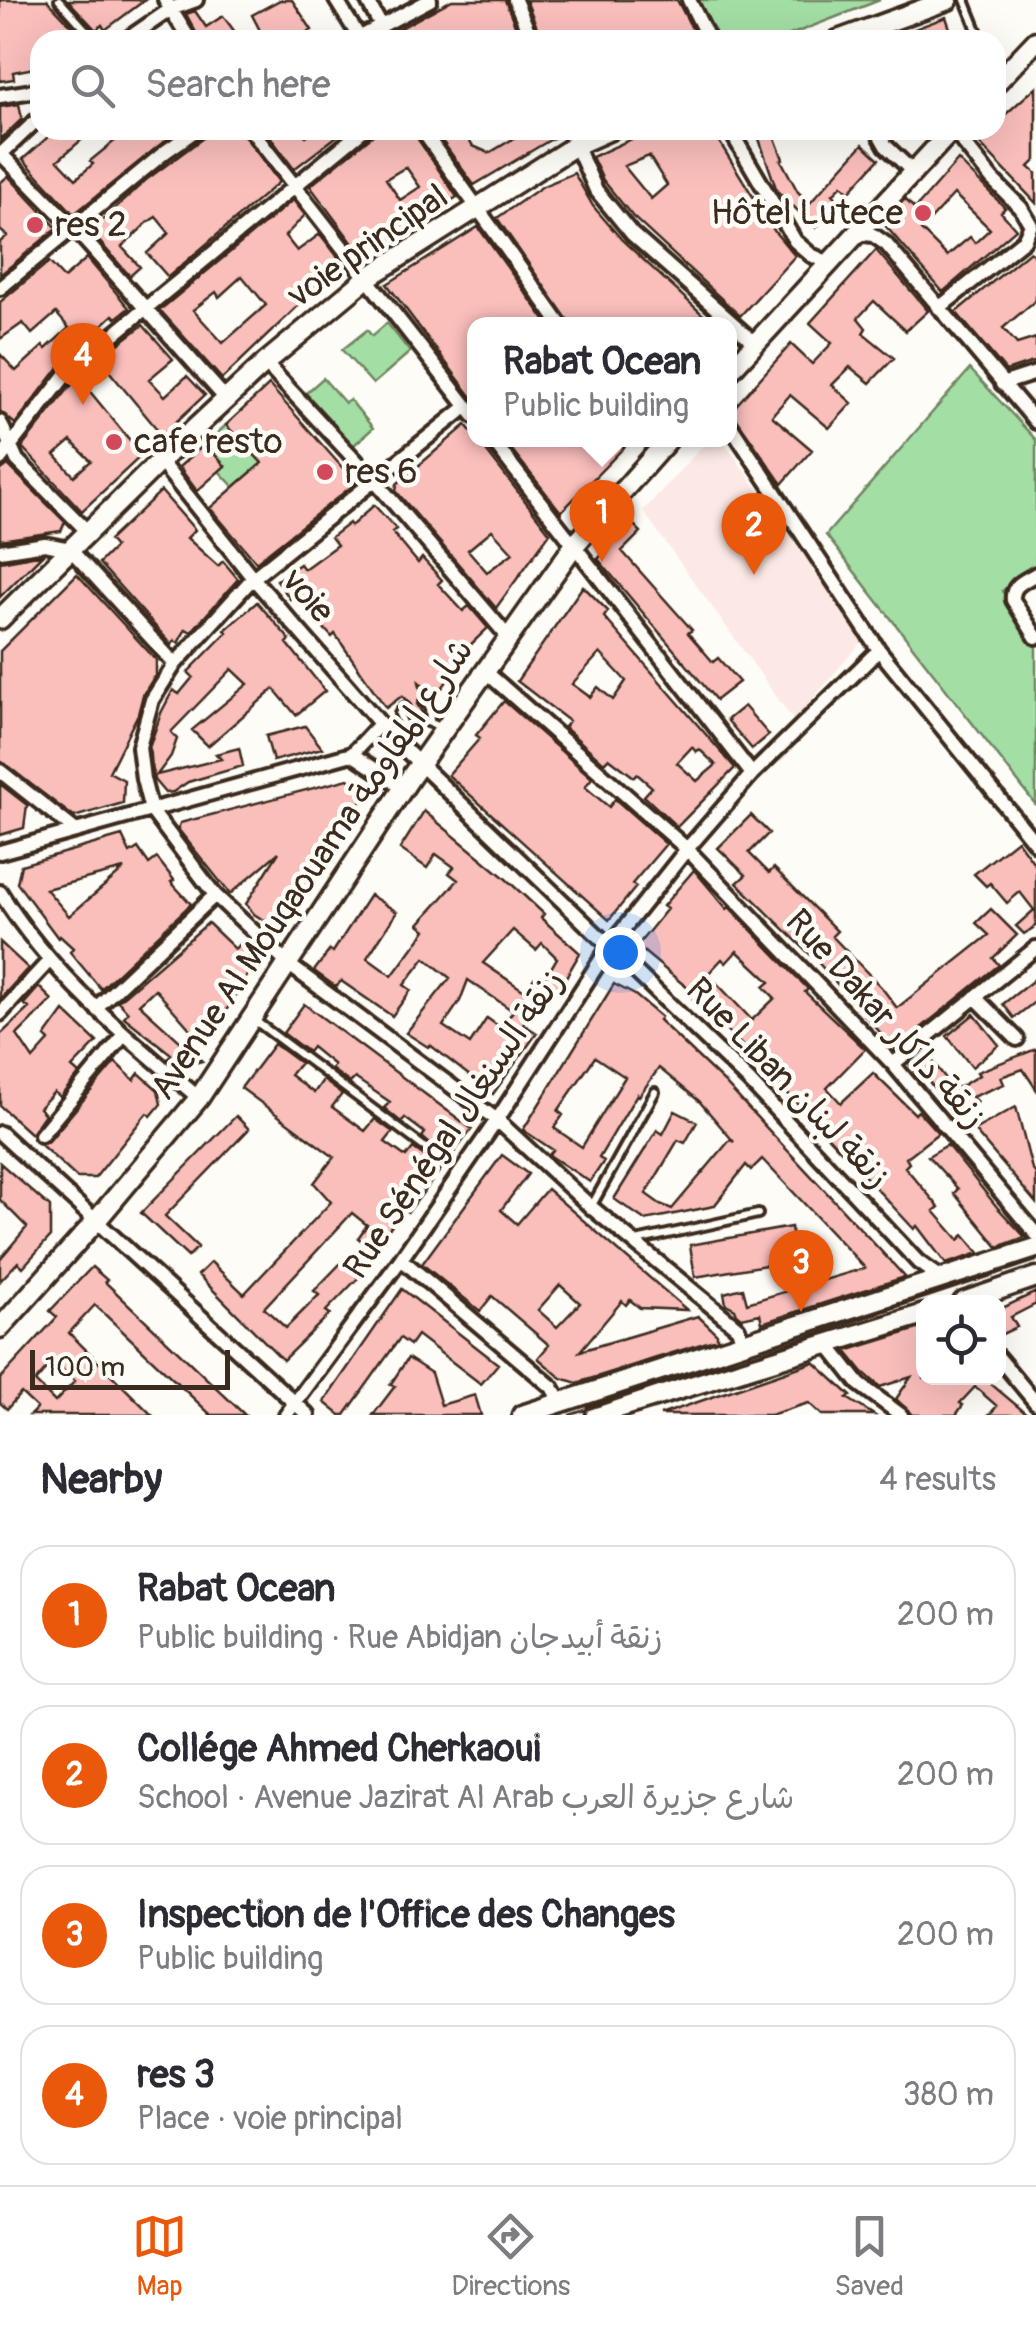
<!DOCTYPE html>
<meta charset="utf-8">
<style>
body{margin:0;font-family:Pangolin,"Playpen Sans Arabic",sans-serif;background:#f7f7f7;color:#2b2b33}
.controls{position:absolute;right:30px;bottom:30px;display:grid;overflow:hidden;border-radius:20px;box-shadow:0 10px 40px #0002}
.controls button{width:90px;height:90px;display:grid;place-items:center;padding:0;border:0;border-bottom:2px solid #e1e1e2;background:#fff;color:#2b2b33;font:50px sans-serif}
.scale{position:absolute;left:30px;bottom:25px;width:200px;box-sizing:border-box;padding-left:10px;border:5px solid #3b2a1e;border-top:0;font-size:28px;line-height:35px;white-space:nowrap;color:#3b2a1e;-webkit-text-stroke:8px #fdfcf7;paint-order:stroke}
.you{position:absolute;left:620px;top:952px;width:35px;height:35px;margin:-25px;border:8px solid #fff;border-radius:50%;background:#1a73e8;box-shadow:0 0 0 15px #1a73e833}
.badge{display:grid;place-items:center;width:65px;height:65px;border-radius:50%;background:#ea580c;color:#fff;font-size:32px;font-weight:700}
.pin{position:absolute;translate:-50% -82px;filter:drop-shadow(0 2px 5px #0008)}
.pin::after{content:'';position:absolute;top:52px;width:35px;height:30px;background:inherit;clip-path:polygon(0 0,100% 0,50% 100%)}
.popup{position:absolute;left:467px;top:317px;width:270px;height:130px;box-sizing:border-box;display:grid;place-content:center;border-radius:20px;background:#fff;filter:drop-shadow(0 2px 8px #0005);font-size:32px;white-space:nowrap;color:#7c7c81}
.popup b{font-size:38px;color:#2b2b33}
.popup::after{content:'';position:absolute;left:50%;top:100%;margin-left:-20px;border:20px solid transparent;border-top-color:#fff}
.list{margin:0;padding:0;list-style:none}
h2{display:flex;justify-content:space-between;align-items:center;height:130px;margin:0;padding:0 40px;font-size:42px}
h2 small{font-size:32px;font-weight:400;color:#7c7c81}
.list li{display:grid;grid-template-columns:65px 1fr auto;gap:30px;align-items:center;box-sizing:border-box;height:140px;margin:0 20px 20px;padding:0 20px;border:2px solid #e1e1e2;border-radius:30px}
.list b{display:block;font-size:38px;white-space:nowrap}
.list p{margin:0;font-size:32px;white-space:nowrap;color:#7c7c81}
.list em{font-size:32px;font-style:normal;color:#7c7c81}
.icon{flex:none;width:55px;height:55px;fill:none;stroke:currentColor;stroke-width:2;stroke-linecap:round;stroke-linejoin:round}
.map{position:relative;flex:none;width:1036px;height:1415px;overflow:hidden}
.search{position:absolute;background:#fff;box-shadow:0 10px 40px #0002;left:30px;right:30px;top:30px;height:110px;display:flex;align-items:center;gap:25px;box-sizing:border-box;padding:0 35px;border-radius:30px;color:#7c7c81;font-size:38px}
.sheet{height:770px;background:#fff}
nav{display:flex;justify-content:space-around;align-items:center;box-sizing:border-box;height:140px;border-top:2px solid #e1e1e2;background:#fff;font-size:28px;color:#7c7c81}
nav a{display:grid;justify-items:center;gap:5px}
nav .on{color:#ea580c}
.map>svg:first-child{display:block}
</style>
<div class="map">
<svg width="1036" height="1415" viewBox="0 0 1036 1415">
<rect width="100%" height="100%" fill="#fdfcf7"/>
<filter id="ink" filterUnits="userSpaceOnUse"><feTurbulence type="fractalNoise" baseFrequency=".01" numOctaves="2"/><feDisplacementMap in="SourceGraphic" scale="20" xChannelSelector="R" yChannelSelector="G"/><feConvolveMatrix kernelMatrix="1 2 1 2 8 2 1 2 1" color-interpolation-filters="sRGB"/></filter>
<g filter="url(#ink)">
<path fill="#fce9e5" d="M708,440H723L863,640L794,721L643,511Z"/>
<path fill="#a3dea4" stroke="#6f8461" stroke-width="2.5" d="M697,0H880L777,40H717Z
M387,323L410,352L373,384L342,350L367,330L372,336Z
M970,369L1036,440V570L1002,591L1036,646V805L826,535Z
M323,378L345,403L350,400L373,428L353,446L306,393Z
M226,425L262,463L234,487L219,471L225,466L205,444Z"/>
<path fill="#fabebb" stroke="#3b2a1e" stroke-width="2.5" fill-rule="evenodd" d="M0,0H47L85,40H40V67L13,72L14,79L0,81Z
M68,0H145L105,30L102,25L96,30Z
M280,0H292L312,30L293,40H265L252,15Z
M452,0H505L521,40H379Z
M526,0H677L698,40H542Z
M195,11L206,27L223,16L241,40H200L186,14Z
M946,17L954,40H888V39Z
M1036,87V160L1029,167L1036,173V203L977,141L989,130H996V123Z
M19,104L22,119L0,140V107Z
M56,130H93L58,160L76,179L93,164L90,161L128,130H179L74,214L23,159Z
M214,130H240L279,182L168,277L147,253L169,233L156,217L148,222L122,247L140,267L130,276L90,231L146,180Z
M265,130H301L306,136L315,130H345L294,169Z
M379,130H412L457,197L363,257L310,186ZM406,167L420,187L400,200L386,179Z
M434,130H463L473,146L489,153L528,130H559L560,134L474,185Z
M651,130H712L775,232L795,256L740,316L633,217L603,180L592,157ZM649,156L667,185L651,199L624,166Z
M756,130H772L783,159L781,160L798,192L810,203L863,144L879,159L849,192L842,185L833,194L840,202L816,228L777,191Z
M958,160L1005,208L1001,212L1016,229L943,292L883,223L905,199L915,209ZM954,194L990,229L975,243L970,237L947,256L921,230Z
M574,173L593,206L622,240L713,324H570L497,218L543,186Z
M8,176L57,228L0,275V242L7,236L0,230V183Z
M293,200L305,215L285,236L297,251L320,234L344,265V270L325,287L322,283L222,379L160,310ZM242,276L266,305L223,343L193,310L216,292L219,297Z
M478,227L548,324H474V400L387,284Z
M876,250L928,311L906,331L874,301L858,318L866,328L863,333L894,358L870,383L850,367L832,385L852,403L829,428L790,395L774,413L772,416L812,450L782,484L731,411L791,344L812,364L832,343L810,323Z
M1030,251L1036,259V300L1003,328L1017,344L1036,338V361L1006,371L956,312Z
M87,258L129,308L116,318L113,315L81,344L83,346L60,366L15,424L0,411V354L16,371L43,346L46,349L69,328L56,313L32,334L23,323L0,339V302L49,262L64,278Z
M143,325L173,359L149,379L165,396L187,376L205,395L162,435L99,359Z
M78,377L142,455L82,511L22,447ZM71,441L91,461L74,476L55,455Z
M269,385L356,483L256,562L210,508L262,463L226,425Z
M466,425L550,533L496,608L396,491L397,484ZM492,530L513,553L487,572L468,550Z
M504,440H631L561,512Z
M205,444L225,466L197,491L179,467Z
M8,465L65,522L61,531L0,540V471Z
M161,491L195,530L187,538L218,566L223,561L238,579L191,632L186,629L178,643L174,641L172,645L99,563L115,547L109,540Z
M374,505L396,529L392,532L418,563L422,558L442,580L438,584L463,611L469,606L488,628L462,653L466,656L436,696L419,682L422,696L417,704L423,714L408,717L411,705L402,696L386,708L335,634L332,637L294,596L290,599L277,580L300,564L304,569L337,545L331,537L349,523L351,526Z
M631,522L641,532L622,551L692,630L688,633L713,662L718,658L739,682L716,700L598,559Z
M43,554L0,597V562Z
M77,574L156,660V674L143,695L138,714L109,772L124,780L123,803L74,817L0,761V651Z
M583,586L608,611L604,617L735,768L677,827L644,796L652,787L637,774L634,777L609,758L604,763L564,727L569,721L517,681ZM600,653L626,681L613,700L598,687L590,697L572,684ZM692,747L696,752L699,749L716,765L697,781L677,763Z
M257,602L290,640L287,643L325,691L296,715L274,689L208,746L192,730L248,684L232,669L171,732L177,739L171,756L157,775L221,759L216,754L239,748L243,766L188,782L173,792L165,793L154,780L149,748L161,713L173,690L179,694L193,677L188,672L227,632L225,630Z
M504,701L592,778L585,787L609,807L615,799L666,844L632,884L636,887L609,920L448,775L480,738L476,735Z
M744,706L769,735L752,749L727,720Z
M305,726L322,748L273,761L266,736Z
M348,779L367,793L279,930L254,914L246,904L279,852L230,894L178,829L180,823Z
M0,784L27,805L24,828L0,835Z
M424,811L505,878L544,914L541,918L580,953L559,989L544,980L557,958L542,943L536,950L513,930L483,963L526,992L534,978L549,986L523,1024L537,1033L493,1094L430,1045L428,1047L406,1033L450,978L425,958L404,985L411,990L392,1016L341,981L336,987L314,971L330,950L333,952L370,895L397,912L367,958L392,976L426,930L419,924L458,880L449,873L454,867L436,854L427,868L400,849ZM468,980L513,1011L501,1028L487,1018L470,1044L443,1026L460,1001Z
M751,815L769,833L749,853L769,873L774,868L837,931L832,936L882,988L897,1008L989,935L976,923L991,909L1017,935L993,958L999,965L895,1049L815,959L737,883L746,875L718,848Z
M122,836L130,853L138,848L149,864L157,858L174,880L171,882L191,904L101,989L70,952L73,948L60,936L58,938L17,883L21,865ZM124,869L69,916L46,889L73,882Z
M1017,840L1036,866V926L1024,934L1016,926L1034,910L1020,892L1007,903L990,883L986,886L974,874Z
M694,870L727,909L729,907L808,989L805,992L865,1049L827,1088L841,1103L873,1073L915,1114L918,1111L938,1133L906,1158L909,1163L905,1167L939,1207L934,1211L959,1240L964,1235L979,1253L946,1264L917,1226L914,1229L750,1053L693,999L696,995L637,946L667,909L663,906ZM737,951L770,982L764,987L775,998L752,1020L708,974L722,959L726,963Z
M208,923L235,949L239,944L257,959L205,1046L155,989L139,1004L202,1061L178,1067L168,1059L171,1054L124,1017L128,1012L118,1001Z
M0,942L28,968L0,999Z
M1036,978V1001L1014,1018L1003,1004Z
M614,984L635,995L661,1017L659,1020L724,1082L905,1277L762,1323L760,1314L742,1318L737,1314L735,1309L726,1304L724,1293L743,1288L747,1303L865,1268L762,1159L751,1170L746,1165L714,1206L645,1220L614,1199L657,1130L663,1134L675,1111L697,1122L685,1143L678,1140L646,1194L660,1204L672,1209L730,1140L734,1142L699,1101L659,1068L639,1096L637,1094L599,1158L604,1161L590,1182L549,1155L553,1150L523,1130ZM595,1057L625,1077L582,1147L554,1128L563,1115L558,1111Z
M39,987L52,1000L17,1035L33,1059L49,1041L45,1037L64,1011L97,1042L72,1068L79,1074L60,1097L54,1092L39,1108L45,1114L31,1134L0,1106V1035L29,1008L24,1004Z
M304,1004L472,1129L408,1212L403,1209L374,1250L358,1238L367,1225L352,1213L264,1308L286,1328L319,1295L314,1291L342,1262L358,1278L326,1311L330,1314L283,1360L198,1275L211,1262L244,1294L331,1202L314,1183L334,1157L241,1088L274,1044L300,1063L290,1075L314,1093L323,1080L342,1094L332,1107L365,1131L375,1119L393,1132L385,1142L406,1157L413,1148L434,1163L441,1161L443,1156L422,1137L425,1133L405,1118L401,1122L384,1108L390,1102L355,1078L350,1083L331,1069L334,1065L312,1047L308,1052L283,1033Z
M974,1014L999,1045L972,1067L947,1036Z
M1036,1049V1089L1023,1069L1001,1077L1004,1084L972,1097L977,1102L961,1115L945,1095L941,1097L923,1074L919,1077L910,1065L927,1054L947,1080L958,1088L979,1075L977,1072Z
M115,1062L134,1080L139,1073L158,1090L161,1104L151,1116L147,1113L95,1178H77L41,1145L49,1141Z
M1016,1107L1032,1169L1036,1174V1203L974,1130Z
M236,1116L249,1129L165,1216L198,1247L188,1257L141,1213Z
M947,1145L997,1207L1025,1237L998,1247L954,1193L958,1189L928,1156Z
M502,1155L528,1174L501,1210L517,1224L547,1189L687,1310L640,1308L630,1300L626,1305L622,1301L580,1351L698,1316L717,1334V1339L577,1383L561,1378L538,1358L549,1345L492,1296L480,1311L422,1264ZM560,1285L580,1303L557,1327L538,1310Z
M0,1163L50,1207V1237L23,1267L18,1262L0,1281V1259L27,1227L0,1200Z
M791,1227L796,1260L695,1277L690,1245Z
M92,1267L107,1280L105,1282L245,1415H211L95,1305L69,1333L152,1415H30L37,1408L21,1393L7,1409L0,1403V1379L57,1317L50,1311ZM53,1361L75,1381L55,1402L35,1382Z
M402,1289L498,1364L481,1384L417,1335L410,1345L400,1338L345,1415H340L324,1402Z
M1036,1292V1304L1011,1317L1017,1327L998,1336V1310Z
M924,1327V1378H984L1028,1415H989L997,1406L975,1387L960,1403L963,1405L956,1415H912L896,1399L911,1377L880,1387L863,1372L846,1351Z
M408,1358L431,1373L441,1405L475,1395L481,1415H373L395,1386L390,1385Z
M814,1362L851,1396L847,1398L874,1415H822L809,1403L770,1415H660Z"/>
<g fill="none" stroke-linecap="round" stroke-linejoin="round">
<g stroke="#3b2a1e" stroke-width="14">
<path id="lane" d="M59,0L95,40
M965,0L977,30
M424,702L429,706L430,721
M404,707L399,714L404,725
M393,736C409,719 422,716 443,729
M254,1020L436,1156
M591,1207L655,1092
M636,1241L758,1214"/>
</g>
<g stroke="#3b2a1e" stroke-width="20">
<path id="street" d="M165,0L190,40
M336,0L361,40
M367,0L381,26
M515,0L532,40
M689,0L709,40
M126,40L171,9L196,0
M355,40L430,0
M0,96L40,90
M251,130L474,416
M422,130L560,324
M569,130L596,190L632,234L755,343
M730,130L795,241L811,255L829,263
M877,130L886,146L912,171
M1,154L74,228L226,399
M0,155L40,117
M857,233L873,235L886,244L1036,422
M0,288L165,152L196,130
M939,308L1024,240L1031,225L1021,208L992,179L953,130
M265,363L375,481L509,638
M1002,384L1036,373
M467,406L253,578L175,664L152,700L139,747L143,779L151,810L215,895L288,964L497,1120L591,1207L738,1328L743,1344
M0,422L17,460L88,532
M730,425L879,650L1036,844
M492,440L752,774
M0,459L68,372L363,130
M160,461L253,578L392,737L748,1080L918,1262L939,1277
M0,551L45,544L70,549L175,664
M1036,574C1025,581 1011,585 1013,600L1036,637
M486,672L687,849L893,1064L1036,1234
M352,754L403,788
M352,754L380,724
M0,771L76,831
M0,852L352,754
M0,892C51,975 125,1036 199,1098
M975,997L1017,1039
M96,1008L215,895
M0,1014L49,961
M893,1064L1036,948
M0,1133L308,1415
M41,1135L124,1035
M401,1259L552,1387L556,1394L555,1404
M826,1342L859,1384L901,1415
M998,1357L1036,1403
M286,1415L401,1259L497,1120L609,947L687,849L752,774L879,650"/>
</g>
<g stroke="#3b2a1e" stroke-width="25">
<path id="secondary" d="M838,40L948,0
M996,83L1036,41
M730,371L952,130
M0,619L160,461L265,363L367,278L576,145L610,130
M963,1302L1036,1277
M0,1328L96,1221L199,1098L410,778L573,547L668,440
M522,1415L1036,1248
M596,1415L924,1314"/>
</g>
<use href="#lane" stroke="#fdfcf7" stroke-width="6"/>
<use href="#street" stroke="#fdfcf7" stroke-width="12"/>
<use href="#secondary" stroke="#fdfcf7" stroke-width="18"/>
<path stroke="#3b2a1e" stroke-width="2.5" d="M570,1415L1036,1261"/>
</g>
</g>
<g fill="#d1495b" stroke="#fdfcf7" stroke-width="4">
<circle cx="923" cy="213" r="10"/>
<circle cx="35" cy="225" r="10"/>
<circle cx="114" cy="442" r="10"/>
<circle cx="325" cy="472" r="10"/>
</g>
<g text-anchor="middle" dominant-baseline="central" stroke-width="9" stroke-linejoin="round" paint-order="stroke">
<g font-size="35" fill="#3b2a1e" stroke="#fdfcf7" text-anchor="start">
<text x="903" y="213" text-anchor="end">Hôtel Lutece</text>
<text x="55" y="225">res 2</text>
<text x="134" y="442">cafe resto</text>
<text x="345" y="472">res 6</text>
</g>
<g font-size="35" fill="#3b2a1e" stroke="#fdfcf7">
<text transform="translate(368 246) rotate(-35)">voie principal</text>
<text transform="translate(308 596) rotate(49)">voie</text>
<text transform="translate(312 869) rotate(-56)">Avenue Al Mouqaouama شارع المقاومة</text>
<text transform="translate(886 1019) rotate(48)">Rue Dakar زنقة داكار</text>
<text transform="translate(788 1083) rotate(46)">Rue Liban زنقة لبنان</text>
<text transform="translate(454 1124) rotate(-56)">Rue Sénégal زنقة السنغال</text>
</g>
</g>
</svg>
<div class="controls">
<button><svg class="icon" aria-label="locate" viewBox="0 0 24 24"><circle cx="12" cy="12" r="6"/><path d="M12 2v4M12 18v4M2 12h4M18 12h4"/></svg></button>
</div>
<div class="scale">100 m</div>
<div class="you"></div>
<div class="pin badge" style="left:602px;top:562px">1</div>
<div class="popup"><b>Rabat Ocean</b>Public building</div>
<div class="pin badge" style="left:754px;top:575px">2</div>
<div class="pin badge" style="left:801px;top:1312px">3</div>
<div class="pin badge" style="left:83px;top:405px">4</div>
<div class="search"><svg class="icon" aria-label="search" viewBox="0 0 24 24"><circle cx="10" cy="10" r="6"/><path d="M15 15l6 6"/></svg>Search here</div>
</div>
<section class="sheet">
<h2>Nearby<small>4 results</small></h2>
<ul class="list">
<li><span class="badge">1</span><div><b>Rabat Ocean</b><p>Public building · Rue Abidjan زنقة أبيدجان</p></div><em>200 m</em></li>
<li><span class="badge">2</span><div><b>Collége Ahmed Cherkaoui</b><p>School · Avenue Jazirat Al Arab شارع جزيرة العرب</p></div><em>200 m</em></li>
<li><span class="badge">3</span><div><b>Inspection de l'Office des Changes</b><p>Public building</p></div><em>200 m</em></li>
<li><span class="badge">4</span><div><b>res 3</b><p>Place · voie principal</p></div><em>380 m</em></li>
</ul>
</section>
<nav>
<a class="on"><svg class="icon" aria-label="map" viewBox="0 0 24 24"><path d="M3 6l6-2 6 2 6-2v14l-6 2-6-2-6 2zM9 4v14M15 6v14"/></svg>Map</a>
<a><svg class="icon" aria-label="directions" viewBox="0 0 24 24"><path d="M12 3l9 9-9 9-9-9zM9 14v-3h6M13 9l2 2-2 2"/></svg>Directions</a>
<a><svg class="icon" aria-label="saved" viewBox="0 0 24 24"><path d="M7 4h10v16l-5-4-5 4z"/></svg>Saved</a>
</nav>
